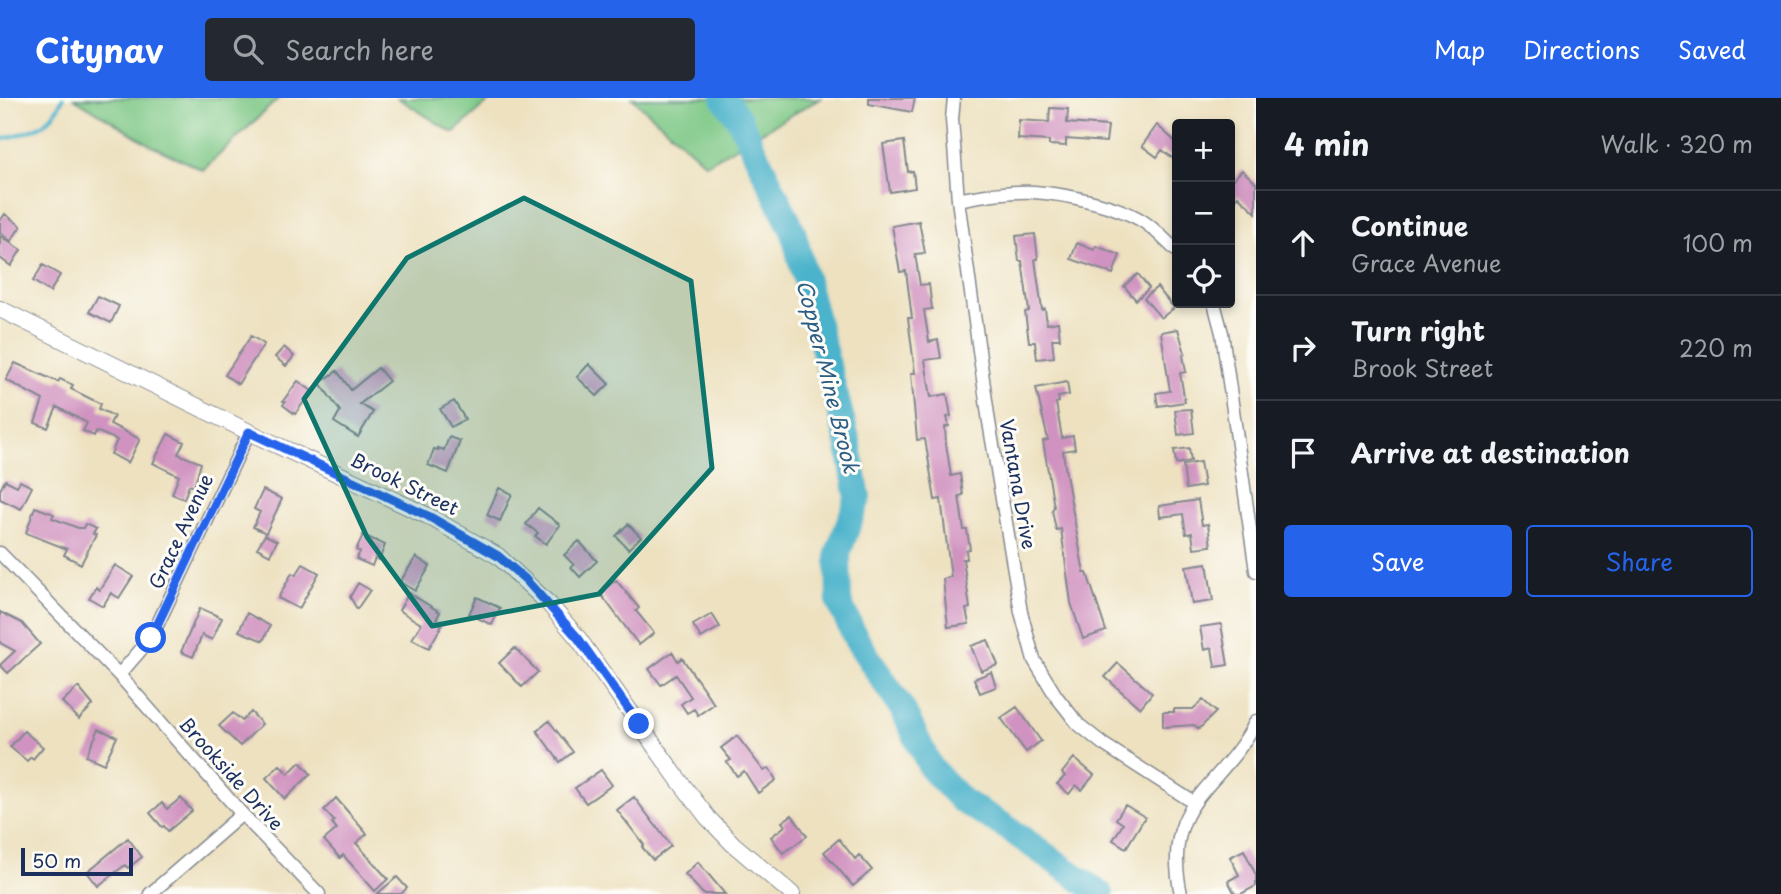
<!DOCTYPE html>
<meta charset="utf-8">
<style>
body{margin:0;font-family:"Playpen Sans",sans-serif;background:#242831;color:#f1f3f6}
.controls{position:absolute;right:21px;top:21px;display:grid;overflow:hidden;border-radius:7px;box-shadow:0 4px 10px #0003}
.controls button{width:63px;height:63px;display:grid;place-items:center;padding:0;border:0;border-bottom:2px solid #363941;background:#171b24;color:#f1f3f6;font:35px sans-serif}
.scale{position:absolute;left:21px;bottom:18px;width:112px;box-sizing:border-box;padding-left:7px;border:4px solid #1b2f5e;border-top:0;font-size:19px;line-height:24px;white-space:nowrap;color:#1b2f5e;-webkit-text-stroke:5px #fdfcf7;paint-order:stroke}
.stop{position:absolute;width:21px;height:21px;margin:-16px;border:5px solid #2563eb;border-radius:50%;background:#fff}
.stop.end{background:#2563eb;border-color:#fff;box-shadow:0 2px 7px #0008}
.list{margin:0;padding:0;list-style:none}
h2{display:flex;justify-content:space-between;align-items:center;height:91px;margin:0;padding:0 28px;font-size:30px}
h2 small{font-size:23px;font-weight:400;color:#9ea1a6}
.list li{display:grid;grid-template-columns:46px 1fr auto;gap:21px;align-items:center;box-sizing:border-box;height:105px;padding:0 28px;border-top:2px solid #363941}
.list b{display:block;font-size:26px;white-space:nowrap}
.list p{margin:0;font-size:23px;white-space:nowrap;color:#9ea1a6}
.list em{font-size:23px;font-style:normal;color:#9ea1a6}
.actions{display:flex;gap:14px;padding:21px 28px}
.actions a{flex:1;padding:16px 0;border:2px solid #2563eb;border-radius:7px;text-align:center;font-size:24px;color:#2563eb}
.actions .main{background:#2563eb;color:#fff}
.icon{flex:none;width:38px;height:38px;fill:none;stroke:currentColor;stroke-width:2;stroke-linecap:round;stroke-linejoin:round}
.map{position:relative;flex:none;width:1256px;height:796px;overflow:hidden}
header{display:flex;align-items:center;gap:42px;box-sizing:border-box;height:98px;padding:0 35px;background:#2563eb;color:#fff}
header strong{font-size:33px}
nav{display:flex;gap:38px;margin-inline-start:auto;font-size:24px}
.search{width:490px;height:63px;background:#242831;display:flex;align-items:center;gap:18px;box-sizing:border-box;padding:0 24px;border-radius:7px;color:#9ea1a6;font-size:26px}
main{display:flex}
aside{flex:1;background:#171b24}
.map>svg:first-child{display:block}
</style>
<header>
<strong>Citynav</strong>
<div class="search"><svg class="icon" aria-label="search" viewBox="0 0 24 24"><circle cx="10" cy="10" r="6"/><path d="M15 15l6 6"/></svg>Search here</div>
<nav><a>Map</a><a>Directions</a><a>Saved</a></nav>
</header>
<main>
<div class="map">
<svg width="1256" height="796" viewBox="0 0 1256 796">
<rect width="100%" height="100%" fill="#fdfcf7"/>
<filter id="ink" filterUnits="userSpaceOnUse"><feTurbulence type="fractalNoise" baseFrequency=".0143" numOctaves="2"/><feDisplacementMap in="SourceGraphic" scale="14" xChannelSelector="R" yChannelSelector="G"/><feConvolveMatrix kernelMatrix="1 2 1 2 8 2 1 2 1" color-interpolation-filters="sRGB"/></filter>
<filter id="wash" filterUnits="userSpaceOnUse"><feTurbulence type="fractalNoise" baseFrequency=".00686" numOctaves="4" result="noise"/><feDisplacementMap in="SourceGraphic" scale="28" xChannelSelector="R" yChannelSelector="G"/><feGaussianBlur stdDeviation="1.57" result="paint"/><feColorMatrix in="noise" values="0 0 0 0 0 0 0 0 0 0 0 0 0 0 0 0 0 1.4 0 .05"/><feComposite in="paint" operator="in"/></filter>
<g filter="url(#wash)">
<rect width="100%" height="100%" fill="#ede1c0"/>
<path fill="#7ec886" stroke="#4c7c72" stroke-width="2" d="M74,0H279L203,72L154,49Z
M398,0H493L453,35Z
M632,0H821L706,66Z"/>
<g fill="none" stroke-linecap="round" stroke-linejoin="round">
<path stroke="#4cb3cb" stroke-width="4.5" d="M0,42C32,32 48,33 63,0"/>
<path stroke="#4cb3cb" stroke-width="26" d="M724,0L739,21L793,133L849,349L858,400L838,455L839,504L856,541L903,612L931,670L962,703L1006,729L1101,796"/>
</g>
<g id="blocks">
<path fill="#d092c0" d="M869,0H915L912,14L869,6Z
M1050,10L1068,11L1067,25L1108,28L1106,44L1066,41V48L1049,47V43L1018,41L1019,22L1049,24Z
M1157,27L1177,45V63L1162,52L1157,59L1142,48Z
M904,43L908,74L913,73L915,90L890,94L883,46Z
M1242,72L1256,85V115L1238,98L1230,106V85Z
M5,116L21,128L11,143L0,135V123Z
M919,123L925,155L915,156L920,187L929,186L932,211L924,212L929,244L938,242L941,260L925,262L931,299L947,296L951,318L947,319L949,328L945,329L946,346L951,378L960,376L963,397L959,398L964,432H967L970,451L966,452L967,461H963L970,510L966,511L969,526L948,529L943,481L951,479L941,401L935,402L925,341L917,342L911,275H915L908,220H912L906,173L900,174L892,128Z
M1035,136L1038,161H1035L1042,212L1045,211L1047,226L1058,224L1060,241H1052L1054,259L1037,261L1035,244H1029L1025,214L1029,213L1022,163H1019L1016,138Z
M0,138L21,152L11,168L0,160Z
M1077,145L1094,152L1096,148L1120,157L1113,176L1071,161Z
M43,167L60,177L50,194L33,183Z
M1138,176L1149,190L1136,202L1124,188Z
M1157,189L1174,210L1161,220L1144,200Z
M98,198L119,208L111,225L89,214Z
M1178,231L1185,255L1183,257L1186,274L1180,275L1185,304L1158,308L1156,295L1170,293L1161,234Z
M251,238L264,246L238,286L225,277Z
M284,249L294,258L286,268L275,259Z
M15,265L58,284L60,281L73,287L71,291L101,306L99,311L114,318L110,326L140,341L128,365L111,356L117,342L96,333L94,338L83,333L87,325L57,309L48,330L35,325L43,302L6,282Z
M589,266L609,286L597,298L577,279Z
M378,270L389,283L360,306L373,314L358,339L334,324L340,313L320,285L337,273L351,292Z
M298,283L312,293L295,316L283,307L285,304L283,303Z
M1067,284L1069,297L1058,299L1059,304L1056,305L1062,340L1073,338L1075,351L1063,353L1066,376L1084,475H1087L1106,533L1083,541L1071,505L1061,431L1056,432L1052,412L1054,409L1043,343L1048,342L1036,290Z
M454,303L465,321L451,329L440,311Z
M1191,311L1194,335L1178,337L1175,312Z
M168,336L184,344L178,356L201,365L194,389L189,387L184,401L172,396L179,378L153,365Z
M449,339L460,343L448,375L428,367L434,351L438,352V350L444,352Z
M1189,350L1191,363L1176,366L1174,352Z
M1200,364L1204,388L1186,391L1183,367Z
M5,382L17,388L20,383L32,389L21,411L0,401V392Z
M499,390L512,396L500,423L487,417Z
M263,392L282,401L266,435L253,429L260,414L254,411Z
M1198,402L1202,427L1208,426L1211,448L1194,450L1192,435L1186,436L1183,416L1160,419L1159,408Z
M35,409L54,416L52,420L78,430H83L85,426L96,431L93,436L96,437L81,466L64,457L67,451L26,435Z
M538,410L560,427L546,446L535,438L538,435L526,426Z
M628,426L641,439L628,451L616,438Z
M265,437L277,443L270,457L257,450Z
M363,437L385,447L379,462L375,460L372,468L356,461L360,454L356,452Z
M579,443L597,463L580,479L571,469L574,467L564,457Z
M416,459L430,468L415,493L400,484Z
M1207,465L1213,503L1192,506L1186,468Z
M303,466L319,475L299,511L278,500L292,475L296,477Z
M115,467L133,478L119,500L111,495L103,508L89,500L96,489L99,492Z
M616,482L639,510L636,513L654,535L639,547L600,495Z
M358,485L370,492L357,511L350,499Z
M409,495L440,514L435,524L442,527L429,550L412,541L421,526L399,512Z
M477,499L500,510L492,527L469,516Z
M200,510L222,520L212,542L202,537L193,559L181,554Z
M0,514L22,525L40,546L8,575L0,567L15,553L0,545Z
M247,515L270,528L263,543L239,533Z
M712,516L720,529L701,540L693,527Z
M1221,526L1228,567L1215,569L1212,550L1204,552L1200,529Z
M988,542L998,567L981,573L971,548Z
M515,550L538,574L522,589L499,565Z
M672,554L678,563L682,560L714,606L698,617L694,611L687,615L681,606L691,599L676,577L661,587L649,571Z
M1118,565L1152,595L1140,610L1105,579Z
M991,574L996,589L980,595L974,581Z
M78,589L93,607L79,621L62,604Z
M1203,602L1216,614L1199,631L1194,627L1163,629V614H1174V611H1193Z
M1017,609L1041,643L1026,654L1001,620Z
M251,614L262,626L240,648L219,628L233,615L242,623Z
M549,623L573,654L560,664L537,633Z
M99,631L117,639L104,666L86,658Z
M24,633L43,649L33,661L31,659L27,663L10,649Z
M737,638L764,673L769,670L776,682L758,695L744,673L737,678L727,664L731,662L721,650Z
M1074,660L1094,677L1082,692L1076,687L1069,696L1057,686L1065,678L1062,675Z
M300,664L311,676L285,701L266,680L280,667L288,676Z
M601,672L612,687L586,705L575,690Z
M634,699L671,748L653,762L642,749L644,747L617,712Z
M181,700L192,713L168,733L164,728L162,729L150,715L162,705L167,711Z
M336,700L367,736L356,745L388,781L375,793L343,757L340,760L324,742L337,731L332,725L334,723L324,712Z
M1125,707L1145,719L1126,750L1113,742L1123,726L1116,721Z
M792,717L807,738L783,755L771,739L785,728L782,724Z
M128,740L142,759L128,770L125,767L98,788L87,774Z
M839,741L855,761L859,757L872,772L853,788L824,754Z
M1244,752L1256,777V788L1241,796H1235L1228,783L1239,777L1230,759Z
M698,764L725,796H703L685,776Z
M397,779L407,790L401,796H377Z"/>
</g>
</g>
<g filter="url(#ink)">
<use href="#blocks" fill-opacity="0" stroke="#84888f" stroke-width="2"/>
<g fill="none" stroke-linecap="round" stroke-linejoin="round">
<g stroke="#84888f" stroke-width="15">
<path id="minor" d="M954,0L952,21L958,102L989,324L1021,514L1034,562L1056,598L1078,626L1103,646L1193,704
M958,102C983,97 1009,93 1034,94C1065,96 1118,107 1144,124C1156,132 1166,143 1177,153
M1214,205L1222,235L1256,473
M0,455L119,577L242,716L319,796
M119,577L151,540L249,334
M150,796L242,716
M1181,796C1160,701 1223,691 1256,623"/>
</g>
<g stroke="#84888f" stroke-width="18">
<path id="tertiary" d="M0,211L249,334L428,418L498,458L549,506L578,540L678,681L708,720L733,746L792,796"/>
</g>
<use href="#minor" stroke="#fff" stroke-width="12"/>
<use href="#tertiary" stroke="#fff" stroke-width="16"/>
</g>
</g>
<g fill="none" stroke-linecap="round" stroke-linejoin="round" filter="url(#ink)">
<path stroke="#2563eb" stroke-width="9" d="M151,540L249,334L428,418L498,458L525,481L578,540L639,626"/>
</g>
<path fill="#0f766e" fill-opacity="0.2" stroke="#0f766e" stroke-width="5" stroke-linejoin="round" d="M524,100L691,183L712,370L599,496L432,528L367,439L304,301L407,160Z"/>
<g text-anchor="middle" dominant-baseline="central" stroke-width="6" stroke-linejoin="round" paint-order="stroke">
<g font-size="19" fill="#1b2f5e" stroke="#fdfcf7">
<text transform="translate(405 385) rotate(26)">Brook Street</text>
<text transform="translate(1019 386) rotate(80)">Vantana Drive</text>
<text transform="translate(180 433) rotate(-65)">Grace Avenue</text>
<text transform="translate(232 675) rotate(48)">Brookside Drive</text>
</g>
<g font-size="21" font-style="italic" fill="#2c5d84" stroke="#fdfcf7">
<text transform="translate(829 278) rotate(76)">Copper Mine Brook</text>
</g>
</g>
</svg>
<div class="controls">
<button>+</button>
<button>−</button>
<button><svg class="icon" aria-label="locate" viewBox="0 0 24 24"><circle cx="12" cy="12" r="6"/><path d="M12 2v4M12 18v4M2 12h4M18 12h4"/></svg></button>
</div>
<div class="scale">50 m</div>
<div class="stop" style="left:151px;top:540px"></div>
<div class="stop end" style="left:639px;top:626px"></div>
</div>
<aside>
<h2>4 min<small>Walk · 320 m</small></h2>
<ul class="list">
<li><svg class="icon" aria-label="ahead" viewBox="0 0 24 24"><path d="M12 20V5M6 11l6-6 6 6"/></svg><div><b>Continue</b><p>Grace Avenue</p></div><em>100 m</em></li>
<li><svg class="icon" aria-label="right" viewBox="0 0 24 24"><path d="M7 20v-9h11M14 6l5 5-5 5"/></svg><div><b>Turn right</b><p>Brook Street</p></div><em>220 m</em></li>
<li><svg class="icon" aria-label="arrive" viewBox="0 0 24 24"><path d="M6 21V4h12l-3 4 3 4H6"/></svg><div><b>Arrive at destination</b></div></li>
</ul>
<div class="actions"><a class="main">Save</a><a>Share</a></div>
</aside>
</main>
